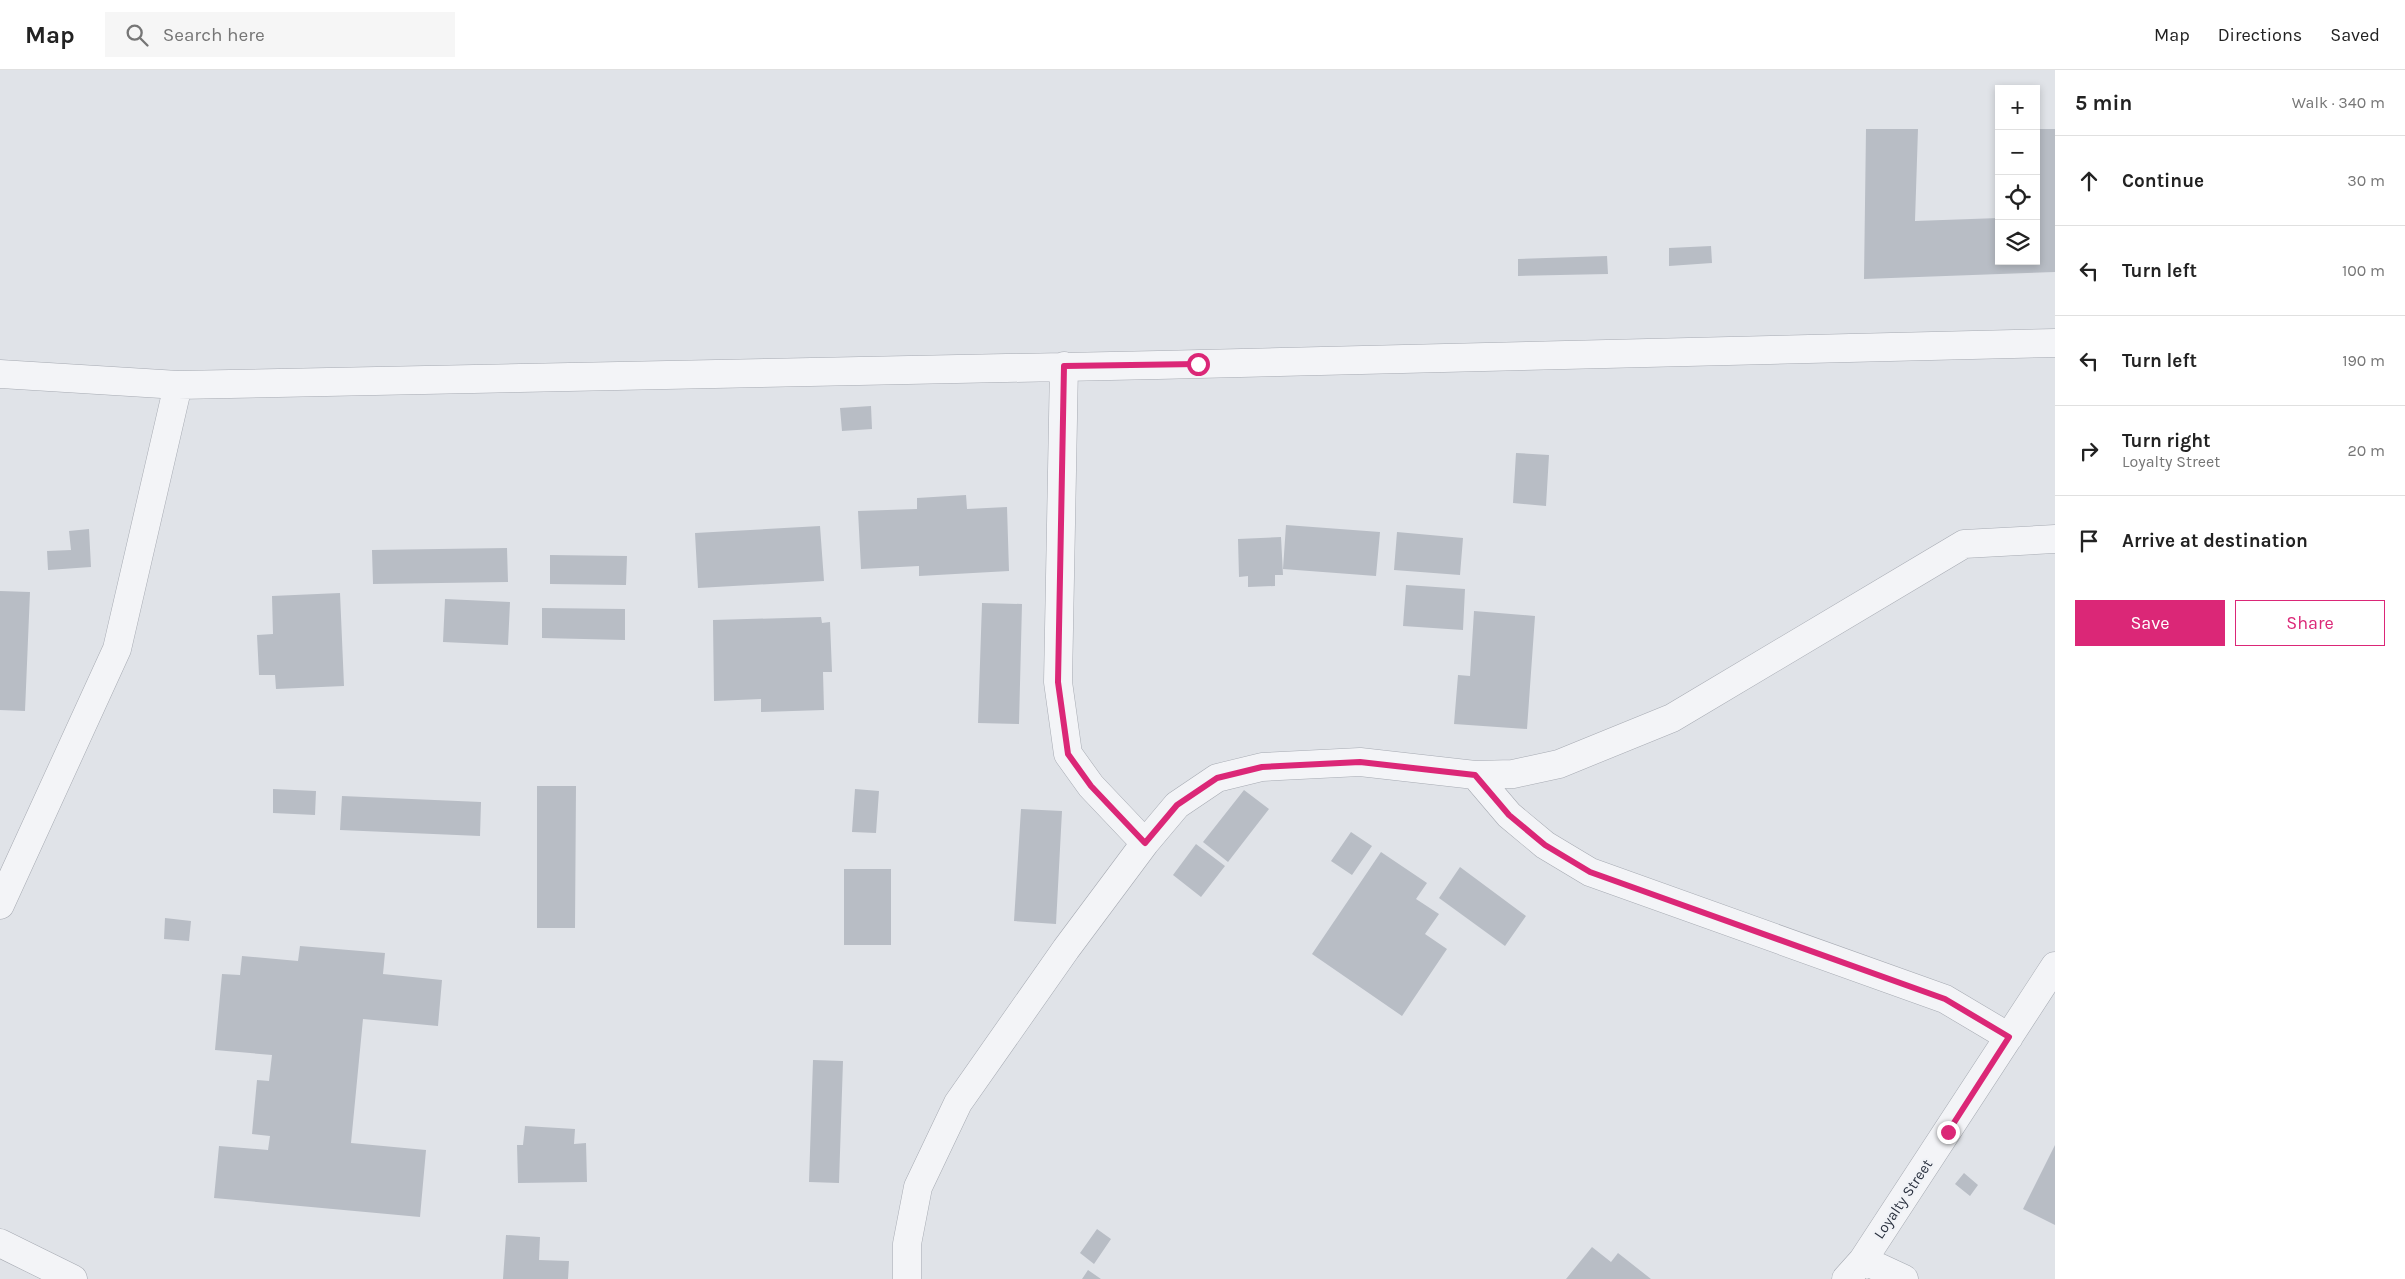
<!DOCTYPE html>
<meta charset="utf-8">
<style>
body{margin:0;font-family:Karla,sans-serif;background:#f6f6f6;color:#222}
.controls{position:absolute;right:15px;top:15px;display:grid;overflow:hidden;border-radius:0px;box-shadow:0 2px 8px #0003}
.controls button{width:45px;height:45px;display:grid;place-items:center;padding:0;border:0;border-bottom:1px solid #e0e0e0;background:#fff;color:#222;font:25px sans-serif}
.stop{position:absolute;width:15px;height:15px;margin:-11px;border:4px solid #db2777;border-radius:50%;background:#fff}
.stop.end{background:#db2777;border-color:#fff;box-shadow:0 1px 5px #0008}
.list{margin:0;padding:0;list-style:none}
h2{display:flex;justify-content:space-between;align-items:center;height:65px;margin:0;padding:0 20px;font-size:21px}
h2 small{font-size:16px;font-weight:400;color:#767676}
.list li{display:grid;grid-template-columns:32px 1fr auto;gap:15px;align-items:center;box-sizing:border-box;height:90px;padding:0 20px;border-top:1px solid #e0e0e0}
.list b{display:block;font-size:19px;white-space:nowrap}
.list p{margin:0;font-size:16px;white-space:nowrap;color:#767676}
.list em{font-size:16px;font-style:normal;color:#767676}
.actions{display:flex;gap:10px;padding:15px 20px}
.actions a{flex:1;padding:11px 0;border:1px solid #db2777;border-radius:0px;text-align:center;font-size:18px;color:#db2777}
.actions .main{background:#db2777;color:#fff}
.icon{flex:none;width:28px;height:28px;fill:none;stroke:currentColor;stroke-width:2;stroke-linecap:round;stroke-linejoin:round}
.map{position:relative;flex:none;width:2055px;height:1209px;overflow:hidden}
header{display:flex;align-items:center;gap:30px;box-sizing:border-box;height:70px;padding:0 25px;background:#fff;border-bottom:1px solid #e0e0e0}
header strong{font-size:24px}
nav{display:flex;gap:28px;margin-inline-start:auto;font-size:18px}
.search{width:350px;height:45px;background:#f6f6f6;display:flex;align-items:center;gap:12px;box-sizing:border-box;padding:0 18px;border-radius:0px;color:#767676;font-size:19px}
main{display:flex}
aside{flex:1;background:#fff}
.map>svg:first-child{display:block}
</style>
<header>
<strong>Map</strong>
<div class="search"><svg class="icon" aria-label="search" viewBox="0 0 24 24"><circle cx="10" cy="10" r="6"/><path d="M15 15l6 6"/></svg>Search here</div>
<nav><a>Map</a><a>Directions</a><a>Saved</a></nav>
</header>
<main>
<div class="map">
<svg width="2055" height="1209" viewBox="0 0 2055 1209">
<rect width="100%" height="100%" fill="#e0e3e8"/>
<path fill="#b8bdc5" d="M1866,59H1918L1915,151L1999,148V191H2036V59H2055V202L1864,209Z
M1711,176L1712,193L1669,196V178Z
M1607,186L1608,204L1518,206V189Z
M871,336L872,359L842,361L840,338Z
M1516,383L1549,385L1546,436L1513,433Z
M966,425L967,439L1007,437L1009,501L919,506V496L861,499L858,441L917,439V428Z
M1286,455L1380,462L1376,506L1283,499Z
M820,456L824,511L698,518L695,463Z
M89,459L91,497L48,500L47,481L71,480L69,461Z
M1397,462L1463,468L1460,505L1394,500Z
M1281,467L1283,505H1275V516L1248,517V506L1239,507L1238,469Z
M507,478L508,512L373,514L372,480Z
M550,485L627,486L626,515L550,514Z
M1406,515L1465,519L1463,560L1403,556Z
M0,521L30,522L25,641L0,640Z
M340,523L344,616L276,619L275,605H259L257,565L273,564L272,526Z
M445,529L510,532L508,575L443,572Z
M982,533L1022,534L1019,654L978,653Z
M542,538L625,539V570L542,568Z
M1474,541L1535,546L1527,659L1454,654L1458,605L1470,606Z
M821,547L822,553L830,552L832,602H823L824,640L761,642V629L714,631L713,550Z
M537,716H576L575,858H537Z
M273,719L316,721L315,745L273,743Z
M855,719L879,721L876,763L852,762Z
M1244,720L1269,739L1228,792L1203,772Z
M342,726L481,732L480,766L340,760Z
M1021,739L1062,741L1056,854L1014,851Z
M1351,762L1372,776L1352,805L1331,791Z
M1196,774L1225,796L1201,827L1173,805Z
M1381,782L1427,813L1416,829L1439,844L1425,864L1447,879L1402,946L1312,884Z
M1460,797L1526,846L1505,876L1439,828Z
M844,799H891V875H844Z
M165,848L191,851L189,871L164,869Z
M300,876L385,883L383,904L442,910L438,956L363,949L351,1073L426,1080L420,1147L214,1128L219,1076L268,1080L270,1066L252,1064L257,1010L269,1011L272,985L215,980L222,904L240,905L242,886L298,891Z
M813,990L843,991L839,1113L809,1112Z
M525,1056L575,1059L574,1074L586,1073L587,1112L518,1113L517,1075H523Z
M2055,1075V1155L2023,1139Z
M1964,1103L1978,1115L1970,1126L1955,1114Z
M1097,1159L1111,1169L1094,1194L1080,1183Z
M506,1165L540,1167L539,1190L569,1191L568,1209H503Z
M1592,1177L1611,1192L1618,1183L1651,1209H1566Z
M1088,1200L1101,1209H1082Z"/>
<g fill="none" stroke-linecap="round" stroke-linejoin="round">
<g stroke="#a6aab2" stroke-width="29">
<path id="street" d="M1064,296L1058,612L1068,684L1091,716L1145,773
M0,304L178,315L1158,295L2055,273
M1475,705L1509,745L1545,775L1590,802L1945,929L2009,967
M0,835L117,579L178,315
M0,1173L73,1209
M1863,1190L1904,1209
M907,1209V1174L918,1117L958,1033L1066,879L1145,773L1177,735L1217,708L1262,697L1360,692L1475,705L1513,704L1559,694L1672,648L1964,474L2055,469
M1846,1209L1863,1190L2055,896"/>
</g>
<use href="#street" stroke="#f3f4f7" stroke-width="28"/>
</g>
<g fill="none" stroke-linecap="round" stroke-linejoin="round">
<path stroke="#db2777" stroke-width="6" d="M1198,294L1064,296L1058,612L1068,684L1091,716L1145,773L1177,735L1217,708L1262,697L1360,692L1475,705L1509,745L1545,775L1590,802L1945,929L2009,967L1948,1062"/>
</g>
<g text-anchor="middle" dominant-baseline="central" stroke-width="4.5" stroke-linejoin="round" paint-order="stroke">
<g font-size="15" fill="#2a313f" stroke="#f0f2f6">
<text transform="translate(1903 1129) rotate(-56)">Loyalty Street</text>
</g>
</g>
</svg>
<div class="controls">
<button>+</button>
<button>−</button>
<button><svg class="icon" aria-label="locate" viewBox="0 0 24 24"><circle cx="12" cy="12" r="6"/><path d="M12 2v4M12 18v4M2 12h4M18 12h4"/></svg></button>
<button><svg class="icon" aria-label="layers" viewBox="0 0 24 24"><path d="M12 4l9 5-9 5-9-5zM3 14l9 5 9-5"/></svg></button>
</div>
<div class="stop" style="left:1198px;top:294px"></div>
<div class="stop end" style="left:1948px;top:1062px"></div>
</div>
<aside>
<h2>5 min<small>Walk · 340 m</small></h2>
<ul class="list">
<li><svg class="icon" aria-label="ahead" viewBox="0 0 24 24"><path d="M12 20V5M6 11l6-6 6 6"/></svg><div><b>Continue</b></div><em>30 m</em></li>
<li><svg class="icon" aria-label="left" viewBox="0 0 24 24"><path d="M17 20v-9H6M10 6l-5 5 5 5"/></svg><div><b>Turn left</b></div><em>100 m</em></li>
<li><svg class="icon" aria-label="left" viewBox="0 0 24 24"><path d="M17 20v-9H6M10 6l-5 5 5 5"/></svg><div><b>Turn left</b></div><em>190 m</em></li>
<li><svg class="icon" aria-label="right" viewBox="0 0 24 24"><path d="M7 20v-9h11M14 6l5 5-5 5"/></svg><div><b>Turn right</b><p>Loyalty Street</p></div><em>20 m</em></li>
<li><svg class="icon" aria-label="arrive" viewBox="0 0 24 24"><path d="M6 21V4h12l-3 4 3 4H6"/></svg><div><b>Arrive at destination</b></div></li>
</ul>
<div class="actions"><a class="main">Save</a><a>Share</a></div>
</aside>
</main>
